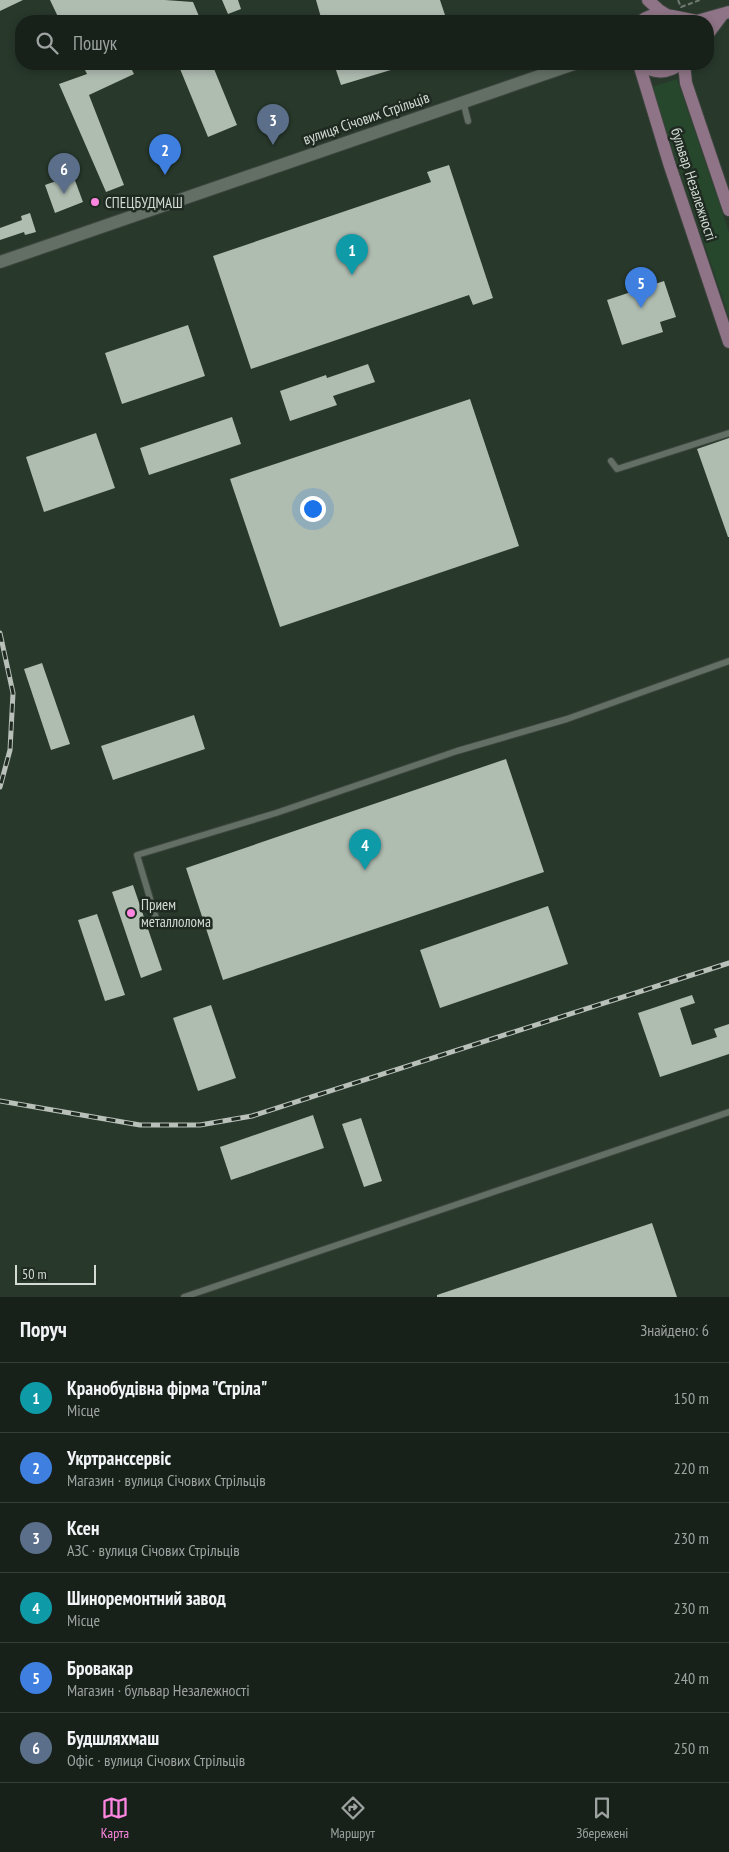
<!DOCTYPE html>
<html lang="uk">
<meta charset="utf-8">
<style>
body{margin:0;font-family:"PT Sans Narrow",sans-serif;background:#242d26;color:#f1f3f6}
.scale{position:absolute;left:15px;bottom:12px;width:81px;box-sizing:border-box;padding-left:5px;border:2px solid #d4dbd5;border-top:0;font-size:14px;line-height:18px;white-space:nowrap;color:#d4dbd5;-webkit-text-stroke:4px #1f2a21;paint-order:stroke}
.you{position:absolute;left:312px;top:508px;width:18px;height:18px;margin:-12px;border:4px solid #fff;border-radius:50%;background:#1a73e8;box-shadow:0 0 0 8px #1a73e833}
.badge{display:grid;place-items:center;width:32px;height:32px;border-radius:50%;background:#fe86e1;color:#fff;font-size:16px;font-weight:700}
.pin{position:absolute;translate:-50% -41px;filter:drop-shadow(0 1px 2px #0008)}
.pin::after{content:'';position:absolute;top:26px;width:18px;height:15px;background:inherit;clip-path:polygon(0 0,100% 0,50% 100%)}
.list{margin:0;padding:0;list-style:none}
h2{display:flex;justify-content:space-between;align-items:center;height:65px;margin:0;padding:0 20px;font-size:21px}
h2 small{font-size:16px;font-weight:400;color:#9ea3a2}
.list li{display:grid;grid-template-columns:32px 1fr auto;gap:15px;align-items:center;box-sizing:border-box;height:70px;padding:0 20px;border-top:1px solid #363e38}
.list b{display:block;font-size:19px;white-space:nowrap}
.list p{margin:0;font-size:16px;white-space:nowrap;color:#9ea3a2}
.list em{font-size:16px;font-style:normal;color:#9ea3a2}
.icon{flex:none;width:28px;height:28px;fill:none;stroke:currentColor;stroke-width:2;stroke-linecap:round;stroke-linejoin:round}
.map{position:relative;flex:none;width:729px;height:1297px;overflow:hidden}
.search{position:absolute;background:#172019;box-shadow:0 2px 8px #0003;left:15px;right:15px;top:15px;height:55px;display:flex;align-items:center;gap:12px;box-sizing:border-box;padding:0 18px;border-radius:20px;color:#9ea3a2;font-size:19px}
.sheet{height:485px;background:#172019}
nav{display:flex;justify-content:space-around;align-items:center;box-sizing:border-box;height:70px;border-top:1px solid #363e38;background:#172019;font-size:14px;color:#9ea3a2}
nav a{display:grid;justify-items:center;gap:2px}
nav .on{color:#fe86e1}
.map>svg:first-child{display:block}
</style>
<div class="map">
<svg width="729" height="1297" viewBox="0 0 729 1297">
<rect width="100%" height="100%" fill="#1f2a21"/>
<path fill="#28382b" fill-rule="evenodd" d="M0,0H729V1297H0ZM21,21H708V64H21Z"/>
<path fill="#26472c" d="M677,79L729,232V317L652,87Z"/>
<path fill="#afbcb0" d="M0,0H23L0,11Z
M50,0H165L193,2L201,21H60Z
M222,0H238L241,9L228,14Z
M316,0H440L447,21H322Z
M82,64H129L134,74L89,95L124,185L106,192L59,84L87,74Z
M178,64H212L237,125L208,137Z
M334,64H403L404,66L341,85Z
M449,165L493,298L473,305L469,295L251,369L213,256L431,182L427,172Z
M73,175L83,202L55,213L45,185Z
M30,213L36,232L25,235L24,232L0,240V228L22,220L21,216Z
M664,281L676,317L660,322L663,332L622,345L607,300Z
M188,325L205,376L122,404L105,353Z
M368,364L375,382L333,396L337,405L290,421L280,391L326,375L327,378Z
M470,399L519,546L280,627L230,479Z
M232,417L241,444L149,475L140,448Z
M96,433L115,488L44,512L26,457Z
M729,438V537H728L697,449Z
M42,663L70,744L51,750L24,669Z
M194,715L205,749L113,780L101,746Z
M506,759L544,872L223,980L186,868Z
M133,885L162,970L141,978L112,892Z
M548,906L568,964L440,1008L420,950Z
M97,914L125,995L105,1001L78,920Z
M692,995L695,1003L680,1008L692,1045L717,1037L714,1029L729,1024V1054L660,1077L638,1013Z
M211,1005L236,1078L198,1091L173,1018Z
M313,1115L324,1148L231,1180L220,1147Z
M361,1118L382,1181L364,1187L342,1124Z
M652,1223L677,1297H437V1295Z"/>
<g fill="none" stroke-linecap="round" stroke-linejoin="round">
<g stroke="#3e463f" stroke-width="8">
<path id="lane" d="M463,101L468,121
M611,461L617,469L729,433
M158,925L137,855L276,813L457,751L567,719L729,661
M184,1297L729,1112"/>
</g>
<g stroke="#3e463f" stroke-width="14">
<path id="street" d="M0,262L574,64"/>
</g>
<g stroke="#3e463f" stroke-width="14">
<path id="secondary" d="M648,0L659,10L667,15
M672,16L697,21L729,12
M641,21C653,12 666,12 678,20
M708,34L723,14
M639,64L669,163L729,342
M641,64C653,74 667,74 680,64
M684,64L686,83L729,210"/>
</g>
<path stroke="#707972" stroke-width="2" stroke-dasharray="5 2.5" stroke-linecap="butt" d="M678,0L681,7L700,0"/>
<use href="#lane" stroke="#636f64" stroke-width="6"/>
<use href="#street" stroke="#636f64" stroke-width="12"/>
<use href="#secondary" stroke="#8e7486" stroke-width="12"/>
<g stroke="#b8c0b9" stroke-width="5">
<path id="rail" d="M0,633L13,693L10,750L0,787
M0,1101L140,1125H200L252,1116L729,963"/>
</g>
<use href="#rail" stroke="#1f2a21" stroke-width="3" stroke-dasharray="9" stroke-linecap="butt"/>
</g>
<g fill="#fe86e1" stroke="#1f2a21" stroke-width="2">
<circle cx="95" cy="202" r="5"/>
<circle cx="131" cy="913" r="5"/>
</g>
<g text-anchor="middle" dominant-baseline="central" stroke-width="5" stroke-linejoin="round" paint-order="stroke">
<g font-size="15" fill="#d4dbd5" stroke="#1f2a21">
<text transform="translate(366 118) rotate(-19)">вулиця Січових Стрільців</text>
<text transform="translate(694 184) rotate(72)">бульвар Незалежності</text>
</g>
<g font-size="15" fill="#d4dbd5" stroke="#1f2a21" text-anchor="start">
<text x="105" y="202">СПЕЦБУДМАШ</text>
<text x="141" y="904">Прием<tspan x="141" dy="17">металлолома</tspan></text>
</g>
</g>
</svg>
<div class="scale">50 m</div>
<div class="you"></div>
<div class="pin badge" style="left:352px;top:275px;background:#0f9aa8">1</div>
<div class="pin badge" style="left:165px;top:175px;background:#3f7fe0">2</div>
<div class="pin badge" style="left:273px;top:145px;background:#5c6f8a">3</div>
<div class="pin badge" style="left:365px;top:870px;background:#0f9aa8">4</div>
<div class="pin badge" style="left:641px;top:308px;background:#3f7fe0">5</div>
<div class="pin badge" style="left:64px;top:194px;background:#5c6f8a">6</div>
<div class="search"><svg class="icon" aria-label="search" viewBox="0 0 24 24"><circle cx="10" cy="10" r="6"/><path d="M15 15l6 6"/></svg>Пошук</div>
</div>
<section class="sheet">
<h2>Поруч<small>Знайдено: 6</small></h2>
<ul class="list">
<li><span class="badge" style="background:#0f9aa8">1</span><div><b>Кранобудівна фірма &quot;Стріла&quot;</b><p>Місце</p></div><em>150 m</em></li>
<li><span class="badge" style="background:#3f7fe0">2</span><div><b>Укртранссервіс</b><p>Магазин · вулиця Січових Стрільців</p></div><em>220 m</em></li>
<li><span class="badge" style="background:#5c6f8a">3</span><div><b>Ксен</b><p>АЗС · вулиця Січових Стрільців</p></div><em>230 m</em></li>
<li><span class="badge" style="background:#0f9aa8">4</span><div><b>Шиноремонтний завод</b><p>Місце</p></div><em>230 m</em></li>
<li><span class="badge" style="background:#3f7fe0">5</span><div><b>Бровакар</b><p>Магазин · бульвар Незалежності</p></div><em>240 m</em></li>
<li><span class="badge" style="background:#5c6f8a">6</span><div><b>Будшляхмаш</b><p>Офіс · вулиця Січових Стрільців</p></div><em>250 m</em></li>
</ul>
</section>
<nav>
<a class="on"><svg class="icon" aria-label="map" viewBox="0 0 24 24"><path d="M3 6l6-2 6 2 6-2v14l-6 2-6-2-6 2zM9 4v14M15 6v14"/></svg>Карта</a>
<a><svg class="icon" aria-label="directions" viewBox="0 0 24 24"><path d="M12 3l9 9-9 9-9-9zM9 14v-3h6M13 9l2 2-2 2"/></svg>Маршрут</a>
<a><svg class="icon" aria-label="saved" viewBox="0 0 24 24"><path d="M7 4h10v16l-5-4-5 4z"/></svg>Збережені</a>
</nav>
